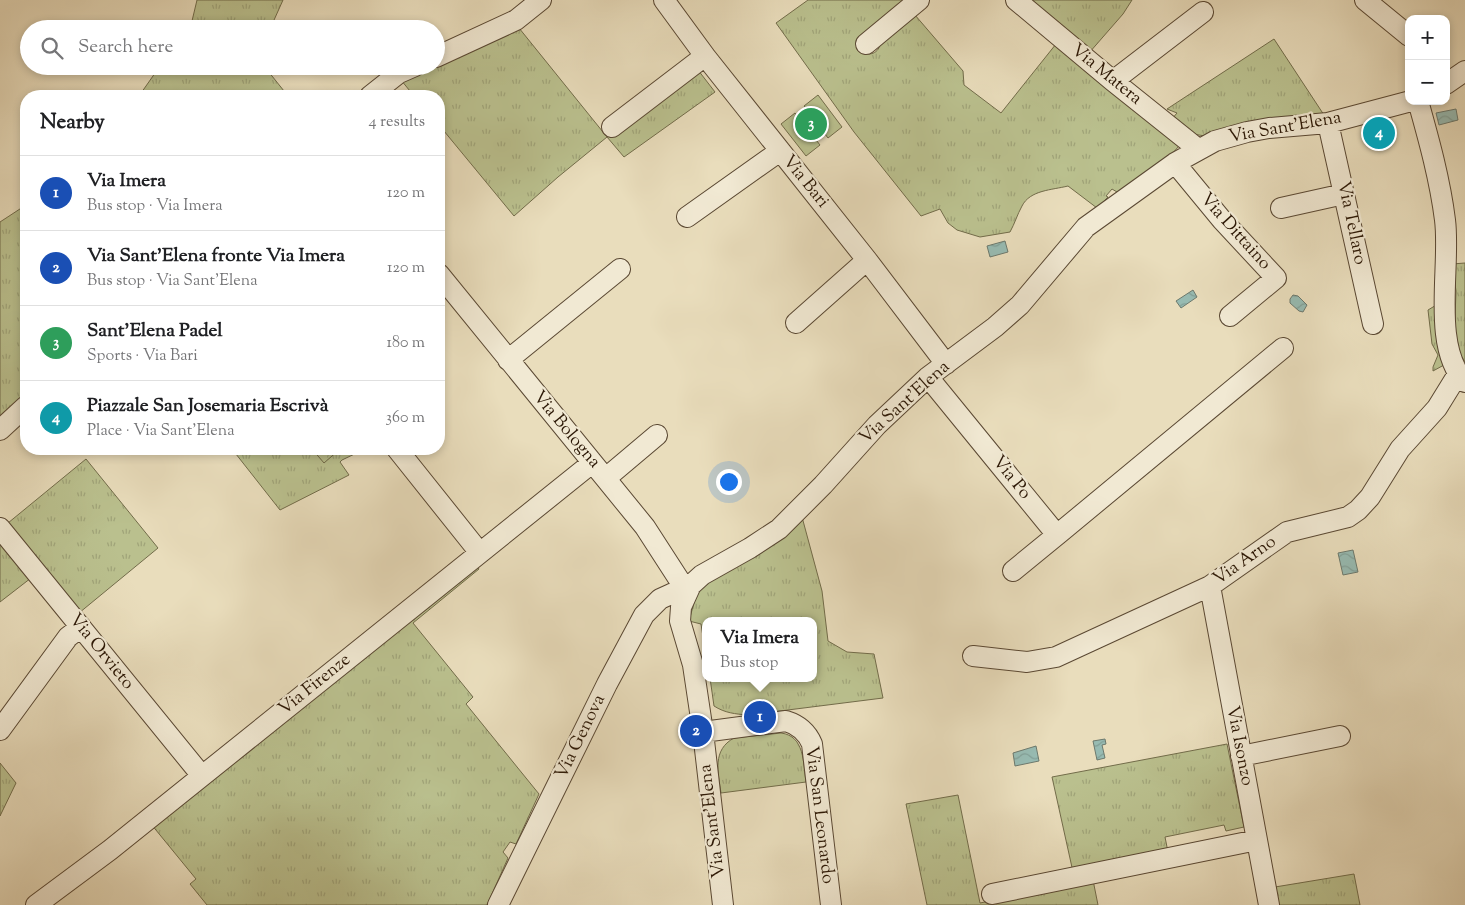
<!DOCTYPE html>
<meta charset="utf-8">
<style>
body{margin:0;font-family:"Sorts Mill Goudy",serif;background:#f6f6f6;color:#202124}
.controls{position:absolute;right:15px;top:15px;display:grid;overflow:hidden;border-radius:10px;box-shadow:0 2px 8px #0003}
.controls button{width:45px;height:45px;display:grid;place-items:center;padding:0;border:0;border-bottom:1px solid #e0e0e0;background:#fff;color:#202124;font:25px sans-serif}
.you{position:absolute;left:728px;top:481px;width:18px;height:18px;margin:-12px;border:4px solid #fff;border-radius:50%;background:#1a73e8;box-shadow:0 0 0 8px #1a73e833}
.badge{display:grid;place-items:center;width:32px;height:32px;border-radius:50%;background:#8f2418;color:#fff;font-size:16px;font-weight:700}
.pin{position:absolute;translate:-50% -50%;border:2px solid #fff;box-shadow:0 1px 5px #0006}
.popup{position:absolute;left:702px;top:617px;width:115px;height:65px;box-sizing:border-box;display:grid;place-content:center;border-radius:10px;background:#fff;filter:drop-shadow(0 1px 4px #0005);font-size:16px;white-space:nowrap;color:#757577}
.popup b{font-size:19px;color:#202124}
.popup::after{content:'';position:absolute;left:50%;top:100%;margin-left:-10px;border:10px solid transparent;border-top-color:#fff}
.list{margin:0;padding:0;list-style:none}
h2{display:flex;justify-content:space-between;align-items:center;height:65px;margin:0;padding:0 20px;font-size:21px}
h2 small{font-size:16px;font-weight:400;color:#757577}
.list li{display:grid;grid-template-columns:32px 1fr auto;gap:15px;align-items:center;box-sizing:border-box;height:75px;padding:0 20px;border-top:1px solid #e0e0e0}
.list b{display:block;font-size:19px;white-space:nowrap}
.list p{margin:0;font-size:16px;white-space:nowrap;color:#757577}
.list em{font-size:16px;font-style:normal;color:#757577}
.icon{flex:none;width:28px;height:28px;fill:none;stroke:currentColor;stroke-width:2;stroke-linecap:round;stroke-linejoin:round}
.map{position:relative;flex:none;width:1465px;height:905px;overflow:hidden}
.search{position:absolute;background:#fff;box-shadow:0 2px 8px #0003;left:20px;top:20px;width:425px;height:55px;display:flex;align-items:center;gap:12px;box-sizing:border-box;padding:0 18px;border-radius:28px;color:#757577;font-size:19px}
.panel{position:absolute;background:#fff;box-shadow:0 2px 8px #0003;left:20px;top:90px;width:425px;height:365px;border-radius:20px}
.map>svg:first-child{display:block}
</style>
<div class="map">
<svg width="1465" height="905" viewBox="0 0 1465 905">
<defs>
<pattern id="grass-tufts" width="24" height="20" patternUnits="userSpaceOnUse" patternTransform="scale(1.25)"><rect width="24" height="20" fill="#bac08e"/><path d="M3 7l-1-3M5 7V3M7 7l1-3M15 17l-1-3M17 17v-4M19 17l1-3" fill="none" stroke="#a0a479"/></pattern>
<pattern id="park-crowns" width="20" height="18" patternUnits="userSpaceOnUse" patternTransform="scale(1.25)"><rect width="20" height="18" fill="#bac08e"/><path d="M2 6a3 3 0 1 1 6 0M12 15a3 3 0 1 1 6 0" fill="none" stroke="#a0a479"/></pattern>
<pattern id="water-waves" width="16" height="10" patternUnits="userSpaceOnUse" patternTransform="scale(1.25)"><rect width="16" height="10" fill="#97bbb2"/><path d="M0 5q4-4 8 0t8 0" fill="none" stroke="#82a098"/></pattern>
</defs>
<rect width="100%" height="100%" fill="#e9ddbc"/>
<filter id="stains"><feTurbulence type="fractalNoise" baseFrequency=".004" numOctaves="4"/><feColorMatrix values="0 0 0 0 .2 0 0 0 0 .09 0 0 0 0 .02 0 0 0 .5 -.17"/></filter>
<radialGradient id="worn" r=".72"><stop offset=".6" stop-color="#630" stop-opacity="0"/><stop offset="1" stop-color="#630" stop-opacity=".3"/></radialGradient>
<path fill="url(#grass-tufts)" stroke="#726c4a" d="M197,0H283L270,29H187L192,21Z
M808,0H910L859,43L857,50C868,56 877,56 881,43L915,15L963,71L964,85L1001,113L1056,44L1179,146L1170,156L1122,191L1117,192L1112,189L1106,196L1108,197L1097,208L1068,186C1052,190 1030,190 1022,206C1017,215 1015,223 1010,232L980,237L957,230L948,223L940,209L921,216L854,132L776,23Z
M1025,0H1132L1123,14L1089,53Z
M519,28L607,137L698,70L715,92L624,157L607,137L558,177L514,216L439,125V96H414L401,80C412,72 423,66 436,66Z
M1274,39L1324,115L1205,136L1187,133L1171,120L1177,113L1167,109Z
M160,66H264L288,96H139Z
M26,205V398L0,420V222Z
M1465,263V362L1454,345L1456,291L1452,264Z
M1438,304L1444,365L1433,371V367L1438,355L1432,344L1428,310Z
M232,449H312L324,462L340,449H365L342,460L340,462L349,475L280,510Z
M86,459L158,548L79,613L8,523Z
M802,517L822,591L828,641L847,652L874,654L883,698L748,715C735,714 725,713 714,706L710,678H814V621H706V656L701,624L689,621L697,592L705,582Z
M0,541L31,578L0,602Z
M476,565L479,569L413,623L473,697L466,704L539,794L516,844L510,842L503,852L508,858L487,905H207L190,884L196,879L151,824Z
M781,733C805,736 803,763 806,782L721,793C718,772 712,750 734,738Z
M1227,744L1244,827L1226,831L1224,825L1165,837L1168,852L1073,872L1052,777Z
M0,763L16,783L0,816Z
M958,795L980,903L1093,880L1098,905H927L906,804Z
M1354,874L1360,905H1278L1275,887Z"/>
<path fill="url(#park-crowns)" stroke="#726c4a" d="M312,449H340L324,463Z"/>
<path fill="#bac08e" stroke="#726c4a" d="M818,95L842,127L828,138L804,106Z
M795,113L820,145L806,156L781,124Z"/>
<path fill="url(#water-waves)" stroke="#6c796d" d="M1456,109L1458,120L1439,125L1436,113Z
M1005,241L1008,252L990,257L987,246Z
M1193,290L1197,297L1181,308L1176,301Z
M1293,295L1298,296L1307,305L1303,312L1299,311L1290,303V299Z
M1353,550L1358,572L1343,575L1338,553Z
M1105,739L1106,744L1102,745L1105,758L1097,760L1093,741Z
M1036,746L1039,761L1015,766L1013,753Z"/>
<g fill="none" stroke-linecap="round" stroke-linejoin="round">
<g stroke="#5a4833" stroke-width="22">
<path id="minor" d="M664,0L705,56L867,260L946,364
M1016,0L1113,81L1198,149
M1365,0L1409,36
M866,44L919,0
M436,57L516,20L541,0
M1113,81L1203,12
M1446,84L1465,71
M370,96L399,73L415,66
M1418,101C1429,140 1440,180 1445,220C1451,266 1431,346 1465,382
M1328,123L1373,324
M612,127L705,56
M1175,163L1222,220L1276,278L1230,316
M1281,208L1344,194
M687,217L780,151
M439,274L645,527L687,592L671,594L660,599L644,615L607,684L498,905
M796,323L867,260
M508,360L620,269
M928,377L1057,535L1013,571
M0,430L26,406
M397,449L480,553
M606,478L657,435
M0,528L202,776
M1057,535L1283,348
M1210,586L1269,905
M973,656L1027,662L1056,657L1210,586L1287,532L1348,517L1358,510L1370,497L1400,449L1437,408L1458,374
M0,730L68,637L81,627
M703,732L786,721C799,725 807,732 812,744L831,905
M1241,756L1340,736
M992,894L1257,840
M36,905L110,850L592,463
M723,905L703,732L693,665L680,621L681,607L691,585L702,575L750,548L779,529L823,485L877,425L928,377L995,327L1020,305L1086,227L1175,163L1215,141L1247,132L1269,128L1328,123L1411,101"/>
</g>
<use href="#minor" stroke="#f1e9d3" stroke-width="20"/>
</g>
<g text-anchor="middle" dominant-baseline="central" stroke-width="4.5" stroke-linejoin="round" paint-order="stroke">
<g font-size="18" fill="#2b1705" stroke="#f1e9d3">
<text transform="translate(1106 75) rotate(39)">Via Matera</text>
<text transform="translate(1285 128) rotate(-10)">Via Sant'Elena</text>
<text transform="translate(805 182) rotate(51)">Via Bari</text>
<text transform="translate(1351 223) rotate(78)">Via Tellaro</text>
<text transform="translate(1235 232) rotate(48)">Via Dittaino</text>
<text transform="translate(905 403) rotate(-42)">Via Sant'Elena</text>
<text transform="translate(566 430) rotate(50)">Via Bologna</text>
<text transform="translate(1011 478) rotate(51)">Via Po</text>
<text transform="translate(1245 561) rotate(-35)">Via Arno</text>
<text transform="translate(101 652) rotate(51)">Via Orvieto</text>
<text transform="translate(315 685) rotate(-39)">Via Firenze</text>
<text transform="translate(581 737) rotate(-64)">Via Genova</text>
<text transform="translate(1239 746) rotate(79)">Via Isonzo</text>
<text transform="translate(819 815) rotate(83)">Via San Leonardo</text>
<text transform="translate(713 821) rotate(-97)">Via Sant'Elena</text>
</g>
</g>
<rect width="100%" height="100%" filter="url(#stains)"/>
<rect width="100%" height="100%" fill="url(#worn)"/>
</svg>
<div class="controls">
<button>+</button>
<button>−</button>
</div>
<div class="you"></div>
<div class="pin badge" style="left:760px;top:717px;background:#1a4fb4">1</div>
<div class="popup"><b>Via Imera</b>Bus stop</div>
<div class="pin badge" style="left:696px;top:731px;background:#1a4fb4">2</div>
<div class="pin badge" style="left:811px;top:124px;background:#2e9e5b">3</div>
<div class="pin badge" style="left:1379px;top:133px;background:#0f9aa8">4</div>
<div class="search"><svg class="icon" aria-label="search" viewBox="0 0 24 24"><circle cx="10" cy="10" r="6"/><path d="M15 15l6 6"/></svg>Search here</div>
<section class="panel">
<h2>Nearby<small>4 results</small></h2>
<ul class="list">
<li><span class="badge" style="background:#1a4fb4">1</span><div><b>Via Imera</b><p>Bus stop · Via Imera</p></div><em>120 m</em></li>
<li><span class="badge" style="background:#1a4fb4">2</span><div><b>Via Sant'Elena fronte Via Imera</b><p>Bus stop · Via Sant'Elena</p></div><em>120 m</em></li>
<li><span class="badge" style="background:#2e9e5b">3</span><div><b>Sant'Elena Padel</b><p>Sports · Via Bari</p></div><em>180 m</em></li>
<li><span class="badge" style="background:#0f9aa8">4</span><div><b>Piazzale San Josemaria Escrivà</b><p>Place · Via Sant'Elena</p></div><em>360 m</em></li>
</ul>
</section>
</div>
